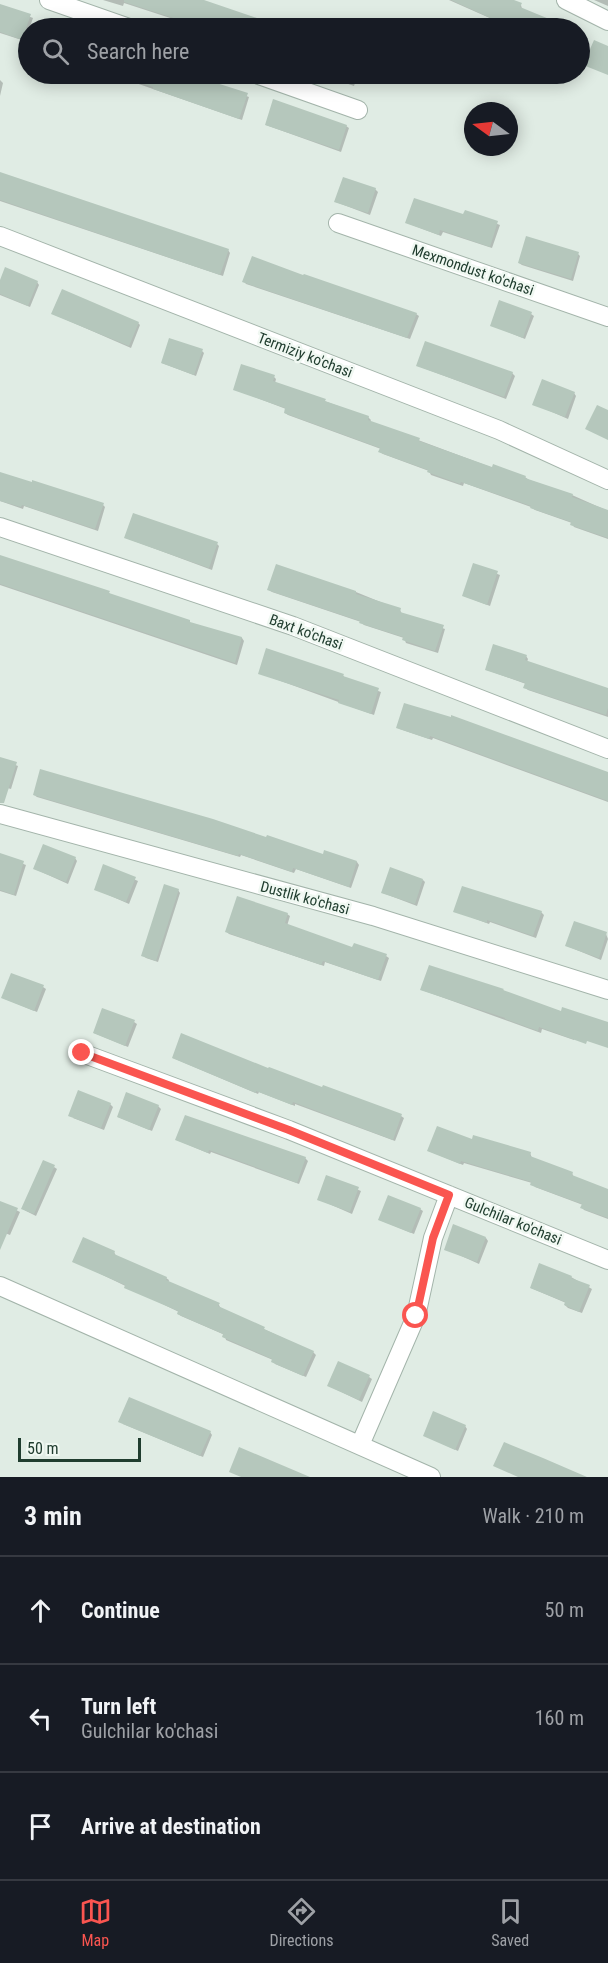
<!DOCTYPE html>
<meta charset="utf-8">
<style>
body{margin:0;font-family:"Roboto Condensed",sans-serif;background:#242831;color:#f1f3f6}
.compass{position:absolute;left:464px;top:102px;width:54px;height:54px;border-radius:50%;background:#171b24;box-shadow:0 3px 15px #0003;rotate:285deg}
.scale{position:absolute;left:18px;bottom:15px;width:123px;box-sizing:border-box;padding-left:6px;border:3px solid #203d2f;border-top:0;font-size:16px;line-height:21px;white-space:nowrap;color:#203d2f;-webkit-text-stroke:4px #f0f8f2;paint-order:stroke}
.stop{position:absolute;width:18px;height:18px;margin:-14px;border:4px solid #fa5550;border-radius:50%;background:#fff}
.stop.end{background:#fa5550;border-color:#fff;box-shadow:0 2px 6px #0008}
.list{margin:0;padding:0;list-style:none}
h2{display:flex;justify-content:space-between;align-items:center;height:78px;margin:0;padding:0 24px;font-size:26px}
h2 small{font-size:20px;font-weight:400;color:#9ea1a6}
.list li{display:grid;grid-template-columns:39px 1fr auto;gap:18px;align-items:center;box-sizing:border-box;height:108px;padding:0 24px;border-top:2px solid #363941}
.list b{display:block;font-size:22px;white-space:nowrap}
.list p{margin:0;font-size:20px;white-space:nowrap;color:#9ea1a6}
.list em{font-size:20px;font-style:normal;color:#9ea1a6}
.icon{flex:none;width:33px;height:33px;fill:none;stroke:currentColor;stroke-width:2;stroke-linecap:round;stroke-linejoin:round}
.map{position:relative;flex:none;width:608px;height:1477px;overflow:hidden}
.search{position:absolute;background:#171b24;box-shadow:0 3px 15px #0003;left:18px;right:18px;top:18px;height:66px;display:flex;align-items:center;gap:15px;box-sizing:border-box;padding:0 21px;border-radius:33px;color:#9ea1a6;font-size:22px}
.sheet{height:402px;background:#171b24}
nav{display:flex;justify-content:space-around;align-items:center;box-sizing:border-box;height:84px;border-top:2px solid #363941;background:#171b24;font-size:16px;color:#9ea1a6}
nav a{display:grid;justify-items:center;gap:3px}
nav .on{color:#fa5550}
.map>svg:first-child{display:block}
</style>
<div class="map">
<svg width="608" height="1477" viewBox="0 0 608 1477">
<rect width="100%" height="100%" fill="#e0ece4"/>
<path fill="#0003" d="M103,0H197L282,28H201L124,3L123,6Z
M449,0H510L521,5L522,9L567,28H512Z
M594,0H608V6Z
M0,5L33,18L25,41L0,33Z
M288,21L308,28H285Z
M110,74H186L249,97L242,120Z
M320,74H358L354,86Z
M0,80L3,83L0,96Z
M266,125L346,126L349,128L341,152Z
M0,174L228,250L230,253L223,276L0,201Z
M375,189L378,192L370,215L336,202Z
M466,212L500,225L492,248L443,232L441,236L407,223L464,216Z
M578,254L580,256L573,281L522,265L519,263Z
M244,281L416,314L419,316L410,339L246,284Z
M37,282L39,285L30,307L0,295V284Z
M53,314L138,323L140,325L131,348Z
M531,314L534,316L525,339L491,325Z
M202,351L204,353L196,376L162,363Z
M418,366L512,373L515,376L506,399Z
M274,377L276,379L275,383L368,417L371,420L370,422L493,468L525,477L529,480L572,495L608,511V539L574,527L572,523L535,510L531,507L464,483L463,486L431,475L429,471L383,454L380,452L381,449L288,415L285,413L286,409L234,389Z
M574,393L576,396L568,419L534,404Z
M0,473L103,505L105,507L98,531L24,506L23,509L0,501Z
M126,538L217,544L219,546L212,570Z
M0,557L109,593L112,596L192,624L242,638L244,641L237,665L0,585Z
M474,565L500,575L490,606L464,596Z
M269,590L356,592L400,610L402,614L445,629L438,653L406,643L404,638L364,625L361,622L272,592Z
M526,656L528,659L527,662L608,689V717L528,690L525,687L526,684L487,670Z
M259,673L343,675L345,679L381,692L374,715Z
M397,728L608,774V802L433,738L432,740Z
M0,759L18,766L11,789L0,786Z
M34,795L357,862L359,865L351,888L296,869L294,873L241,855L240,857L37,797Z
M0,855L26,865L16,896L0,891Z
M75,858L77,861L68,884L35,869Z
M104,866L138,881L129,904L95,889Z
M423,880L425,882L417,906L383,893Z
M178,890L180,893L158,962L146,958L143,955Z
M455,911L541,912L544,915L536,938L490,922L489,924Z
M287,914L290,916L287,926L353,949L386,956L389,958L381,981L325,962L324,966L229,934L227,932Z
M606,934L608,939L601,960L567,946Z
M43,987L46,989L37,1012L3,998Z
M422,990H503L506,993L562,1012L582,1017L574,1040L542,1029L541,1033Z
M134,1022L137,1024L128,1047L94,1033Z
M173,1058L269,1070L401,1116L404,1118L395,1141L295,1104V1106L259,1092L258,1094Z
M110,1104L113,1107L104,1130L73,1118Z
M158,1106L161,1109L152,1131L118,1117Z
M177,1140L305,1158L308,1161L299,1184L211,1152L210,1154Z
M473,1141L530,1153L532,1158L572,1173L574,1178L608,1191V1219L584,1210L582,1207L583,1205L535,1187L532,1183L464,1163L463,1165L429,1151Z
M54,1167L57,1169L36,1216L26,1211L23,1209Z
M327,1177L361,1191L352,1214L318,1199Z
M0,1202L20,1212L10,1235L0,1231Z
M420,1209L423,1211L414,1234L380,1220Z
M486,1238L488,1241L479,1264L446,1249Z
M114,1252L116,1256L166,1278L169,1280L168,1283L219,1305L221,1309L313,1352L316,1355L306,1377L275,1364L273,1360L226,1340L225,1335L181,1316L178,1314L179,1312L74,1261Z
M571,1277L592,1289L582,1313L568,1308L565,1305L566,1303L531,1288Z
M369,1377L372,1379L362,1402L329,1386Z
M123,1424L210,1432L212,1435L203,1457Z
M465,1426L467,1429L458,1451L424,1435Z"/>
<path fill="#b5c7bc" d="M124,0H204L280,26L279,28H204L124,2Z
M451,0H514L522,3L520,7L571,28H512Z
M0,4L31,14L22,40L0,32Z
M594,40L608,46V75L583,65Z
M120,74H188L248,93L239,119L153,89V87L120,76Z
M273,99L347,125L339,150L265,125Z
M0,172L229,249L220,275L0,200Z
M343,177L376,188L368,213L334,202Z
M414,198L463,214L465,210L498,221L490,247L440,230L439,235L405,223Z
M526,236L579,252L571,279L518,263Z
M252,256L303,275L304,274L417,313L407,338L242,282Z
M5,267L38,281L28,306L0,294V280Z
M62,289L139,322L129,346L51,314Z
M499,300L532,312L523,338L490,326Z
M169,338L203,349L194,375L161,363Z
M425,341L513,372L504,397L416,366Z
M241,364L275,375L273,381L326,399L325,401L369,416L368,420L420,438L419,441L492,467L493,464L526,476L525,478L573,494L572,497L608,510V538L570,525L571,522L530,508L531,506L461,482L460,484L427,472L428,470L378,452L380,448L284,413L285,408L233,390Z
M542,379L575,392L565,417L532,405Z
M597,405L608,410V440L585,429Z
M0,472L32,482V480L104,503L95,529L22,505L21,507L0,501Z
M133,513L218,542L209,568L124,538Z
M0,555L110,591L109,593L190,620V622L242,637L235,663L0,584Z
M473,563L498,571L487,605L462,596Z
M276,564L356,591V594L401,608L400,612L444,625L435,651L402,640L403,637L359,623L360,621L267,590Z
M493,644L527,655L525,660L608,688V708L606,715L523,688L525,683L485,670Z
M266,648L344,674L343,676L379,688L371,714L338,703L339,700L258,674Z
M404,703L451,717V715L608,772V801L430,736L429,739L396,728Z
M0,757L17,762L4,803H0Z
M40,769L213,819L266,837L267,835L323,854L324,850L357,861L349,887L293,868L292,872L239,854L238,856L33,795Z
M43,844L76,857L66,882L33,869Z
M0,853L24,861L14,895L0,890Z
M103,864L136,877L126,902L94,890Z
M390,867L423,879L415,904L381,893Z
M164,884L179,889L156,961L141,956Z
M462,886L542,911L533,936L487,920V923L453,912Z
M237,896L288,913L285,923L352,947L354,943L387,954L378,980L323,961L321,965L225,932Z
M574,921L607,932L599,958L565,946Z
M429,965L504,989L503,990L561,1011L562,1007L608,1022V1048L587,1041L586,1044L539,1027L538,1031L505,1019V1018L420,990Z
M11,973L44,985L34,1011L1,998Z
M102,1008L135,1020L125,1046L93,1033Z
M181,1033L268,1068L269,1067L322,1087L323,1085L402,1114L393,1140L293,1102L292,1105L256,1091V1093L172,1058Z
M78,1090L111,1103L101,1128L68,1116Z
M126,1092L159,1105L149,1130L117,1117Z
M185,1115L306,1157L297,1183L250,1165L209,1150L208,1153L175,1140Z
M437,1126L472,1139L473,1135L531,1152L530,1156L573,1172L572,1175L608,1189V1218L580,1208L582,1204L530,1185L531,1182L461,1161L460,1164L427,1151Z
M43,1160L55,1165L34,1214L21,1209Z
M326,1175L359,1187L350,1212L317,1200Z
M388,1195L421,1208L411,1233L378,1220Z
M0,1201L18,1208L0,1250Z
M453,1224L486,1237L477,1262L444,1250Z
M83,1237L115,1251L114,1254L167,1277L166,1280L220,1303L218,1306L265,1327L264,1329L314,1351L303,1376L271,1362L272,1359L222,1337L223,1334L177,1314L178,1311L124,1288L125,1285L72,1262Z
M539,1263L572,1276L571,1278L590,1285L579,1312L564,1305L565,1302L530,1288Z
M338,1361L370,1375L359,1400L327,1386Z
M129,1397L211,1431L200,1456L118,1422Z
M433,1411L466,1425L455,1450L423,1436Z
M504,1442L543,1458L587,1477H518L493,1466Z
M239,1447L310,1477H241L229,1472Z"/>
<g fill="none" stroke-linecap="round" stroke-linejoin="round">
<g stroke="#a3b4aa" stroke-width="20">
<path id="minor" d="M49,0L129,28
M566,0L608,21
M256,74L358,110
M338,223L608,317
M0,236L499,430L608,480
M0,527L293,626L608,749
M0,814L373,916L608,990
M82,1053L289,1130L608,1260
M0,1286L431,1477
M360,1445L416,1316L433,1238L449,1195"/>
</g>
<use href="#minor" stroke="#fff" stroke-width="18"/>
</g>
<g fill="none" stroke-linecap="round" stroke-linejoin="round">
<path stroke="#fa5550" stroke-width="8" d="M82,1053L289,1130L449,1195L433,1238L416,1316"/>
</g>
<g text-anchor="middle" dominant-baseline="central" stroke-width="5" stroke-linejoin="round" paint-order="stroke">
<g font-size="15" fill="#203d2f" stroke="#f0f8f2">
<text transform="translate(473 270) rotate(19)">Mexmondust ko'chasi</text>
<text transform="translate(305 355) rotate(21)">Termiziy ko'chasi</text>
<text transform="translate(306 632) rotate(20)">Baxt ko'chasi</text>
<text transform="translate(305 898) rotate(15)">Dustlik ko'chasi</text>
<text transform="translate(513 1221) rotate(22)">Gulchilar ko'chasi</text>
</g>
</g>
</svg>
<svg class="compass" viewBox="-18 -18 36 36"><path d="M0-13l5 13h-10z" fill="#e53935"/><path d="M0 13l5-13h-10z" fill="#9ea1a6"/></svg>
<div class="scale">50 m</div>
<div class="stop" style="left:416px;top:1316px"></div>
<div class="stop end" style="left:82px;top:1053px"></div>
<div class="search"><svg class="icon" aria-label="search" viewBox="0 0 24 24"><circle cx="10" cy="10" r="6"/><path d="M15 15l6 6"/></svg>Search here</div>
</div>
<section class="sheet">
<h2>3 min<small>Walk · 210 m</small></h2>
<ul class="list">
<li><svg class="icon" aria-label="ahead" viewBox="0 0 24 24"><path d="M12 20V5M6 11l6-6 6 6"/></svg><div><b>Continue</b></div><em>50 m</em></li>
<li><svg class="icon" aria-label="left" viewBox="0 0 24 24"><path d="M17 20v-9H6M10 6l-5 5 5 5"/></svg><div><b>Turn left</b><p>Gulchilar ko'chasi</p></div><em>160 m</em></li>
<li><svg class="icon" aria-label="arrive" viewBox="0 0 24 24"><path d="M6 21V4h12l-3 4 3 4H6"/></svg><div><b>Arrive at destination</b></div></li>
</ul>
</section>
<nav>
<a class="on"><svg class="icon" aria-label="map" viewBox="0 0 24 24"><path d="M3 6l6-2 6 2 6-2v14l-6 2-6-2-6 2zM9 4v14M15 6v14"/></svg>Map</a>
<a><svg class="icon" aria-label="directions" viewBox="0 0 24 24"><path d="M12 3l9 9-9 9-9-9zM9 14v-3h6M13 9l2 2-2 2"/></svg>Directions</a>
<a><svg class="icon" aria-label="saved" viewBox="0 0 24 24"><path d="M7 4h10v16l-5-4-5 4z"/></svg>Saved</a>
</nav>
